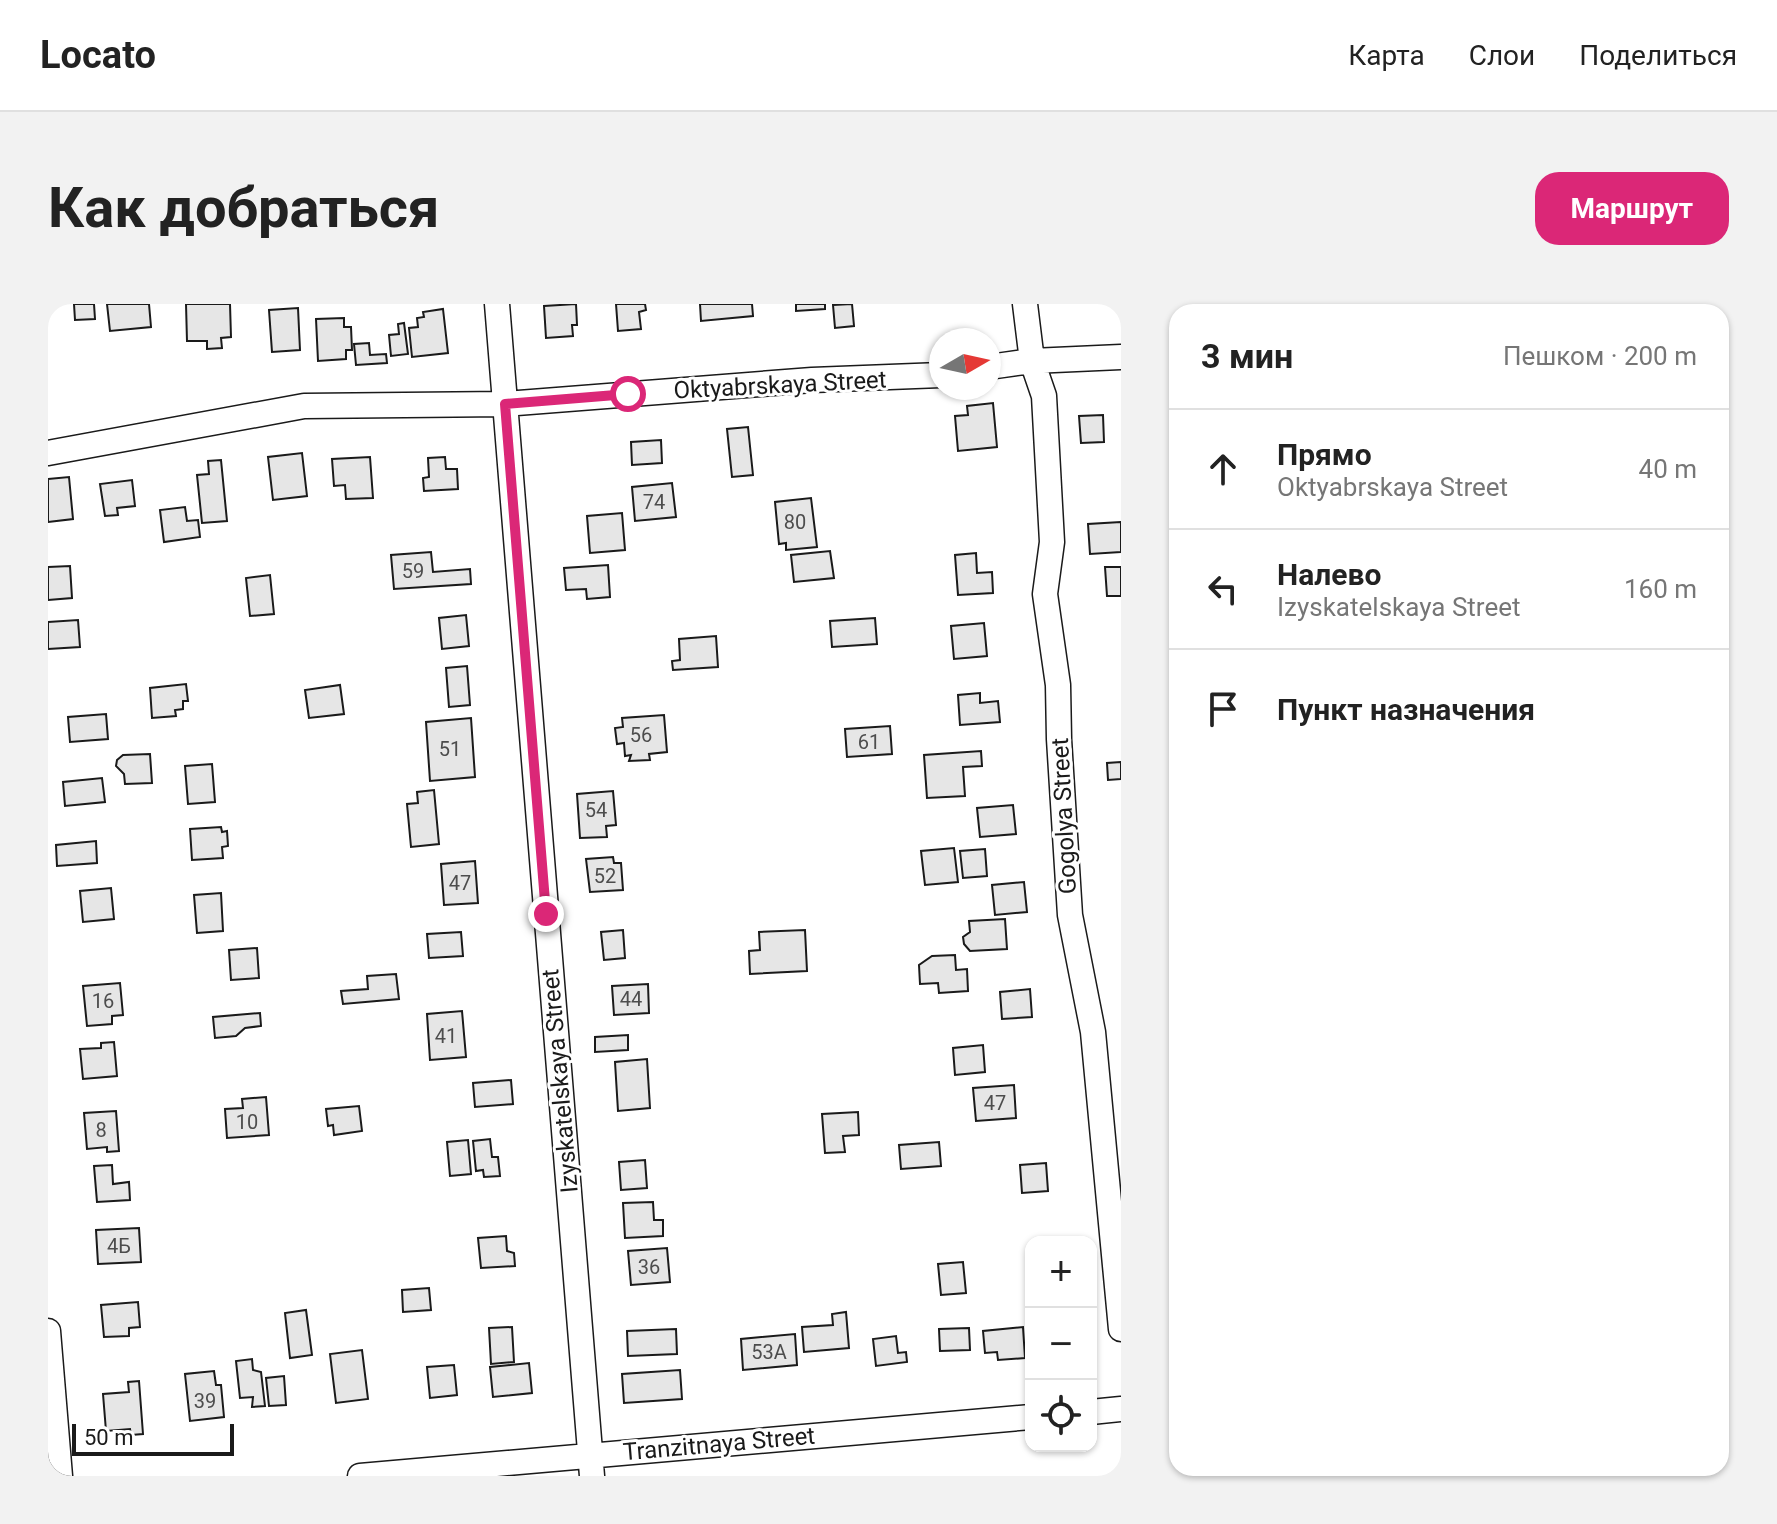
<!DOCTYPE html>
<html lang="ru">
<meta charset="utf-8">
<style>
body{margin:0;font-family:Roboto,sans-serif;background:#f2f2f2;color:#222}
.controls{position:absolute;right:24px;bottom:24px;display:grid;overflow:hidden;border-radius:16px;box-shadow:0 2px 6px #0004}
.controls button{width:72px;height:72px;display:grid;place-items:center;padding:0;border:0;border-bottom:2px solid #e0e0e0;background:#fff;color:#222;font:40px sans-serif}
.compass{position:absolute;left:881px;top:24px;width:72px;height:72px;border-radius:50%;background:#fff;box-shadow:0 2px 6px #0004;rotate:81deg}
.scale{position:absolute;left:24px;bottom:20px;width:162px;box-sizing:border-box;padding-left:8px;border:4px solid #1a1a1a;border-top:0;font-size:22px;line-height:28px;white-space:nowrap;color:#1a1a1a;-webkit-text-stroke:6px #fff;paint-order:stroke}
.stop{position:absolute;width:24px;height:24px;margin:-18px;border:6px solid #db2777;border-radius:50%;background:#fff}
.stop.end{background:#db2777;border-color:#fff;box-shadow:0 2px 8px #0008}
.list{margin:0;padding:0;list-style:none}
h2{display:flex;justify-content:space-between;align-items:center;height:104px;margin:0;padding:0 32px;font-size:34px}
h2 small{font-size:26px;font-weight:400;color:#767676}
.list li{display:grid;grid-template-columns:52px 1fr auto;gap:24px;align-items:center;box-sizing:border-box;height:120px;padding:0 32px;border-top:2px solid #e0e0e0}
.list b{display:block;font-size:30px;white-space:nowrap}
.list p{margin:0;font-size:26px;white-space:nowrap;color:#767676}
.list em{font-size:26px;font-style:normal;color:#767676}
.icon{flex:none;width:44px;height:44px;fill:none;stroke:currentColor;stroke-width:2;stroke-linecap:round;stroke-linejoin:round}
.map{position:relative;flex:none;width:1073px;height:1172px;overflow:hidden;border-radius:24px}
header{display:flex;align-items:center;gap:48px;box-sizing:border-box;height:112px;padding:0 40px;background:#fff;border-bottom:2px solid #e0e0e0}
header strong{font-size:38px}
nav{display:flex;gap:44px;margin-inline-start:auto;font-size:28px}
.intro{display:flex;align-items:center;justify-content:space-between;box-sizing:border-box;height:192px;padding:0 48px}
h1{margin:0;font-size:56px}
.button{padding:20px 36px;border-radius:24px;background:#db2777;color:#fff;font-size:28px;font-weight:700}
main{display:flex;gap:48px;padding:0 48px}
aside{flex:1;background:#fff;border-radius:24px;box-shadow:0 2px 6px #0004}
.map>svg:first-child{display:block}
</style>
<header>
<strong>Locato</strong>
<nav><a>Карта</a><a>Слои</a><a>Поделиться</a></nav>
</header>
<div class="intro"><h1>Как добраться</h1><a class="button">Маршрут</a></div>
<main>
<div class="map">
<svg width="1073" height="1172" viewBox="0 0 1073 1172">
<rect width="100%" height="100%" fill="#fff"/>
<path fill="#e6e6e6" stroke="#1a1a1a" stroke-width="2" d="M26,0H46L47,15L27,16Z
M59,0H101L103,23L62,27Z
M138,0H182L183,33L173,34L174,44L159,45V37H139Z
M528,0L529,21H524L525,32L498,34L496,2Z
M568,0H597L598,6L591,8L593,25L570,27Z
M652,0H704L705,12L653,17Z
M748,0H777V5L748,7Z
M804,0L806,22L787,24L785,1Z
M250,4L252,46L224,48L221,6Z
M395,5L400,49L364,53L361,24L370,23L369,14L376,13L375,8Z
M296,14V23H303L304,46H298V55L270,57L268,15Z
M356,19L360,50L343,52L341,31L351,30L350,20Z
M321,39L322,51L338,50L339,59L308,61L306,40Z
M945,99L949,143L910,147L907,112L920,111L919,102Z
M1055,111L1056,138L1033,139L1031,112Z
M700,123L705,171L684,173L679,125Z
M613,136L614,159L584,161L583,138Z
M254,149L259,192L225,196L220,153Z
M322,153L325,194L298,195L297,181L286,182L284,155Z
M397,153L398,165H409L410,185L376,187L375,174L381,173L380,154Z
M173,156L179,217L154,219L149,171L161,170L160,157Z
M21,173L25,215L0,218V175Z
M84,176L87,202L69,204L70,211L57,212L52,180Z
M624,179L628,213L587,217L584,183Z
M763,194L769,243L738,246V239L731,240L727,198Z
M137,203L139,217L150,216L152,233L116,238L112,206Z
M574,209L577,246L542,249L539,212Z
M1073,218V248L1042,250L1040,220Z
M782,247L786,274L746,278L743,251Z
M383,248L385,268L422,265L423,280L346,285L343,251Z
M928,249L929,269L944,268L945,289L910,291L907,251Z
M560,261L562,293L539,295L538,285L518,286L516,264Z
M22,262L24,294L0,296V263Z
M1057,263H1073V292H1059Z
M222,271L226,310L202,312L198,274Z
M418,311L421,342L394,345L391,314Z
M827,314L829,340L784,343L782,317Z
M30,316L32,343L0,345V318Z
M936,319L939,352L906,355L903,322Z
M668,332L670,363L625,366L624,357L632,356L631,335Z
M419,362L422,401L401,403L398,364Z
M138,380L140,397H135V405L127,406L128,412L104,414L102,384Z
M292,381L296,410L261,414L257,386Z
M932,389V399L950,397L952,418L912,421L910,391Z
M58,410L60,435L22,438L20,413Z
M616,411L619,448L601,450L602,456L581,457L583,451L577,452L576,439L569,440L567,424L575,423L574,414Z
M423,414L427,473L382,477L378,418Z
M842,422L844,450L799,453L797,425Z
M933,447L934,462L915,463L917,492L879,494L876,451Z
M102,450L104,479L77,480L76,470L68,462L69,456L75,451Z
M1073,458V475L1060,476L1059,459Z
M164,460L167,498L140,500L137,462Z
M54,474L57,498L17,502L15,478Z
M386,486L391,540L363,543L359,500L370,499L369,488Z
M565,487L568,521L558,522L559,533L532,534L529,490Z
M965,501L968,530L932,533L929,504Z
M173,523L174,528L179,527L180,542L174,543L175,554L144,556L142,525Z
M48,537L49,559L9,562L8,541Z
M906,544L910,578L877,581L873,547Z
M937,545L939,572L915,574L912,547Z
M565,553L566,559H573L575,586L542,588L538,555Z
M427,557L430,599L396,601L393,560Z
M976,578L979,608L947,611L944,581Z
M63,584L66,615L35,618L32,587Z
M173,589L175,627L149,629L146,591Z
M957,615L959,645L922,647L916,640L915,633L922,628L921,617Z
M575,626L577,654L556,656L553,628Z
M757,626L759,667L702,670L701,647L712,646L711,628Z
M413,628L415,652L381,654L379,630Z
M209,644L211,674L183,676L181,646Z
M907,651L908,666L919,665L920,687L891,689L890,679L872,680L871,661L884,652Z
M348,670L351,695L295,700L293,687L320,685L319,672Z
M72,679L75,711L64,712V720L39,722L35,682Z
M600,680L601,709L566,711L564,682Z
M982,685L984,713L954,715L952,688Z
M414,707L418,753L382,756L379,710Z
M212,709L213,722L197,724L188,732L167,734L165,713Z
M580,731V746L547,748V733Z
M66,738L69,772L35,775L32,745L53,744V739Z
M935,741L937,768L907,771L905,744Z
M599,755L602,804L570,807L567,758Z
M463,776L465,800L427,803L425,779Z
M966,781L968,814L928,817L925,784Z
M218,793L221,831L179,834L177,805L195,804L194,795Z
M311,802L314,827L286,831L285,821L280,822L278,805Z
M68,807L71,847L59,848V843L39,845L36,809Z
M810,808L811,831L795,832L797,848L777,849L774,810Z
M442,835L444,853H450L452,872L436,873L435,866L428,867L425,837Z
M420,836L423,870L402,872L399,838Z
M891,838L893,862L853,865L851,841Z
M597,856L599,884L573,886L571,858Z
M998,859L1000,887L974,889L972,861Z
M64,861L65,880L81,878L82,896L49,898L46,862Z
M605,898L606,916H615V932L577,934L575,899Z
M91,924L93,958L50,960L48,926Z
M458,932L459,947L466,949L467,962L433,964L430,934Z
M619,944L622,978L583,981L580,947Z
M915,958L918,989L893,991L890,960Z
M381,984L383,1006L355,1008L354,986Z
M90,998L92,1023L81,1024V1032L56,1033L53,1001Z
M258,1006L264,1051L242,1054L237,1009Z
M798,1008L801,1044L756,1048L754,1023L785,1021L784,1010Z
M464,1023L466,1058L443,1060L441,1024Z
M975,1023L977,1054L950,1056L949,1048L937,1049L935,1027Z
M921,1024L922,1046L892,1047L891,1025Z
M628,1025L629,1050L580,1052L579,1027Z
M747,1030L749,1061L695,1066L693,1035Z
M848,1032L850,1049L858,1048L859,1058L828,1062L825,1035Z
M314,1046L320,1095L288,1099L282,1050Z
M204,1055L205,1066L213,1068L217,1102L204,1103L205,1093L192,1094L188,1057Z
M481,1059L484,1089L445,1093L442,1063Z
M406,1061L409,1091L382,1094L379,1063Z
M632,1066L634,1095L576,1099L574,1070Z
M166,1067L168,1081H173L176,1113L142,1117L137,1070Z
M236,1072L238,1101L221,1102L218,1074Z
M91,1077L95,1130L83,1131L82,1125L58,1127L55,1090L81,1088L80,1078Z"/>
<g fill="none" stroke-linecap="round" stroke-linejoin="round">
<g stroke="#1a1a1a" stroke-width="27">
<path id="minor" d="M449,0L544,1172
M977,0L984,57L996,92L1004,238L997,290L1010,381L1011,435L1022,611L1045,728L1073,1025
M941,63L984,57L1073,53
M0,149L256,102L457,100L764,76L893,71
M0,1027L12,1172
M1043,1108L1073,1105
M312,1172L983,1113"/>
</g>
<use href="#minor" stroke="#fff" stroke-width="24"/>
</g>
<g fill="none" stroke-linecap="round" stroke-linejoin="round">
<path stroke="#db2777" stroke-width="10" d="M498,610L457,100L580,90"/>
</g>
<g text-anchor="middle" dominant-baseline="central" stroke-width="6" stroke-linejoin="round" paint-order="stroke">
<g font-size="20" fill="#4d4d4d">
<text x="606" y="198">74</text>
<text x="747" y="218">80</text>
<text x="365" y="267">59</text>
<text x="593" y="431">56</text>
<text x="821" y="438">61</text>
<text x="402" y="445">51</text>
<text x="548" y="506">54</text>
<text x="557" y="572">52</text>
<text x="412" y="579">47</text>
<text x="583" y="695">44</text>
<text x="55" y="697">16</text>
<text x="398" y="732">41</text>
<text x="947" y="799">47</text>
<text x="199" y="818">10</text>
<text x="53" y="826">8</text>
<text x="71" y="942">4Б</text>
<text x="601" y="963">36</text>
<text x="721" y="1048">53А</text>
<text x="157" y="1097">39</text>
</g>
<g font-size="24" fill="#1a1a1a" stroke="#fff">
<text transform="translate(732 81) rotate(-3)">Oktyabrskaya Street</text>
<text transform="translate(1016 512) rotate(-93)">Gogolya Street</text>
<text transform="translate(512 777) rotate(-95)">Izyskatelskaya Street</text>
<text transform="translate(671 1140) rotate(-5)">Tranzitnaya Street</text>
</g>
</g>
</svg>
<div class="controls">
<button>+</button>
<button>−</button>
<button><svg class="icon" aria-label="locate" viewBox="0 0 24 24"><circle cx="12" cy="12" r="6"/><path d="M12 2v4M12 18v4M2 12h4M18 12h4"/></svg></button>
</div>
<svg class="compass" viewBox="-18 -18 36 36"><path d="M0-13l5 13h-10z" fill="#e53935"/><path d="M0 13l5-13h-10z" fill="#767676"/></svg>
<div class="scale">50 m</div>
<div class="stop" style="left:580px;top:90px"></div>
<div class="stop end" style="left:498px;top:610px"></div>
</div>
<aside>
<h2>3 мин<small>Пешком · 200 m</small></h2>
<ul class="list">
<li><svg class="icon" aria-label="ahead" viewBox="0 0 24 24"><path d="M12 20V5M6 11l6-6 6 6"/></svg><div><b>Прямо</b><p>Oktyabrskaya Street</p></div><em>40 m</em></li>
<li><svg class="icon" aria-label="left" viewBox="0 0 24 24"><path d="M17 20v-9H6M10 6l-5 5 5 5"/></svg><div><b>Налево</b><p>Izyskatelskaya Street</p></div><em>160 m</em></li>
<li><svg class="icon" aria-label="arrive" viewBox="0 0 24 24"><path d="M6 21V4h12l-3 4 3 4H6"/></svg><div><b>Пункт назначения</b></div></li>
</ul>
</aside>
</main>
